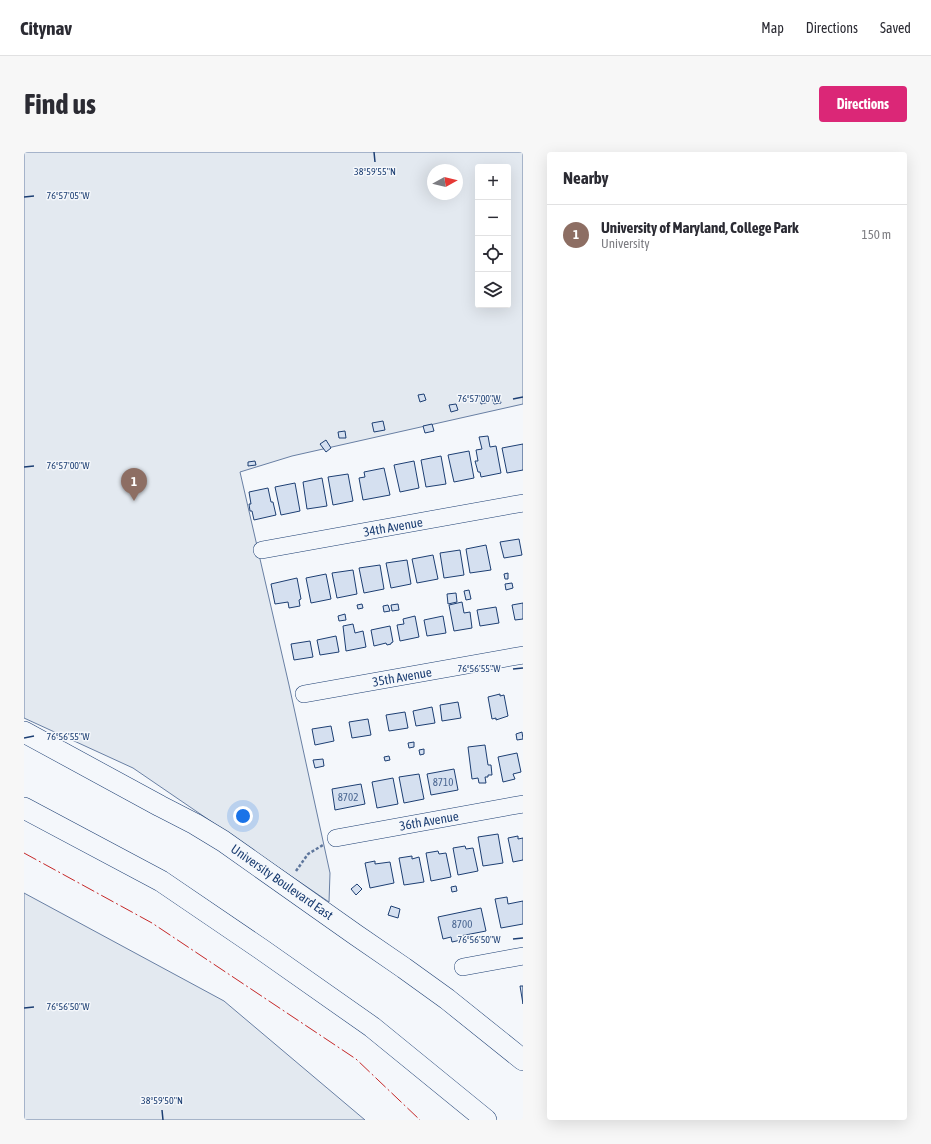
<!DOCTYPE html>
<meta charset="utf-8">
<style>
body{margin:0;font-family:"Asap Condensed",sans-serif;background:#f7f7f7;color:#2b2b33}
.controls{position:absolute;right:12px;top:12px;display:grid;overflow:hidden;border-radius:4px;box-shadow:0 4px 16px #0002}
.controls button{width:36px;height:36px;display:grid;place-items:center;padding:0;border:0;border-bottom:1px solid #e1e1e2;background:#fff;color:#2b2b33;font:20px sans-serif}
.compass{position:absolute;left:403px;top:12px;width:36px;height:36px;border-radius:50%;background:#fff;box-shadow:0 4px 16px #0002;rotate:82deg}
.you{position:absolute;left:219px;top:664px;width:14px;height:14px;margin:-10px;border:3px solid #fff;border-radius:50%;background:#1a73e8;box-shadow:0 0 0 6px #1a73e833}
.badge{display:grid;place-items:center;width:26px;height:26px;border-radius:50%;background:#db2777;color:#fff;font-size:13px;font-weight:700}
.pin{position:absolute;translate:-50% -33px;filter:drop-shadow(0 1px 2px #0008)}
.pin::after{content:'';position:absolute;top:21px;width:14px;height:12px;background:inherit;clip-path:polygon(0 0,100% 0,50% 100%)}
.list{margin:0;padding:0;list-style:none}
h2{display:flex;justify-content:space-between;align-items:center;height:52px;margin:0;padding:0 16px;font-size:17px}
h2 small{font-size:13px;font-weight:400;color:#7c7c81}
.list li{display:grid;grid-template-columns:26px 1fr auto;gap:12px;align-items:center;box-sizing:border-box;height:60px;padding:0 16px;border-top:1px solid #e1e1e2}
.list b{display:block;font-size:15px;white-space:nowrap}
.list p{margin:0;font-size:13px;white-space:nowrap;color:#7c7c81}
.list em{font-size:13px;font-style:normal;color:#7c7c81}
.icon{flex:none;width:22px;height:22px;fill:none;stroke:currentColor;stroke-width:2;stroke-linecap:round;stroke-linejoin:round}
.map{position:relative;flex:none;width:499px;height:968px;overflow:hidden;border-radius:4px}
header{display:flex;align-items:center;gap:24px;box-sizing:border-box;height:56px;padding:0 20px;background:#fff;border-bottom:1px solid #e1e1e2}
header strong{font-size:19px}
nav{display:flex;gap:22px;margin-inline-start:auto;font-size:14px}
.intro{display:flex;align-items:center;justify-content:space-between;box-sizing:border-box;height:96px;padding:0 24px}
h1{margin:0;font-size:28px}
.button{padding:10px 18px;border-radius:4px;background:#db2777;color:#fff;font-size:14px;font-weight:700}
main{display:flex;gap:24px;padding:0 24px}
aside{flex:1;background:#fff;border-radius:4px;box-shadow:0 4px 16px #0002}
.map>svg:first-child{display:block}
</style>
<header>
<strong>Citynav</strong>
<nav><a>Map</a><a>Directions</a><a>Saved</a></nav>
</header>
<div class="intro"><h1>Find us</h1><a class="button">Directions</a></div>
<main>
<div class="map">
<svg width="499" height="968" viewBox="0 0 499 968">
<rect width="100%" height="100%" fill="#f4f7fb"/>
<path fill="#e3e9f0" stroke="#687fa3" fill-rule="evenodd" d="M0,0H499V252L268,304L216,320L265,533L306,721L305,750L109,616L0,566ZM454,15H484V153H454ZM409,18H433V42H409Z
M0,741L200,849L341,968H0Z"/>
<path fill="#d5e0f0" stroke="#1d3f73" d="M400,242L402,248L396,250L394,243Z
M463,244L465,250L457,252L456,245Z
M475,244L477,251L470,252L468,245Z
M432,252L434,258L427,260L425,253Z
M359,269L361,278L350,280L348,271Z
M408,272L410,279L401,281L399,274Z
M321,279L322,286H315L314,280Z
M464,284L466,295L472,294L477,321L457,325L456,320H454L451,309H454L452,298L458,297L455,285Z
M302,288L307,296L302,300L296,292Z
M499,292V318L483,321L478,296Z
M445,299L450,326L430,330L424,303Z
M417,304L422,332L402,335L397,308Z
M231,309L232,313L224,314V310Z
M390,309L395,336L376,340L370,313Z
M360,316L366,343L339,348L335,326L341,325L340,320Z
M324,322L329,349L309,353L304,325Z
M298,326L303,354L283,357L279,330Z
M271,331L276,359L257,363L251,335Z
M244,336L247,350H249L252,363L230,368L228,359H226L225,352H227L225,340Z
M495,387L498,403L480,406L476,390Z
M462,393L467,418L446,421L442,397Z
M436,398L440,423L420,426L416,401Z
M409,403L414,427L393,431L388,407Z
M383,408L387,432L367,436L362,411Z
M356,413L360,437L340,441L335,416Z
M329,418L333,442L313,446L308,421Z
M484,421V427H481L480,422Z
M302,422L307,447L287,451L282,426Z
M273,426L277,447L275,448L276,454L265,456L264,450L251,452L247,432Z
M488,431L489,436L482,438L481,432Z
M445,438L447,447L442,448L440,439Z
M432,441L433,450L424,452L423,442Z
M438,450L440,461L446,460L448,476L430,479L425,453Z
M499,451V467L491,468L488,453Z
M338,452L339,456L334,457L333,453Z
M374,452L375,458L368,459L367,453Z
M364,453L366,459L360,460L359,454Z
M472,455L475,471L456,474L453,458Z
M321,462L322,468L315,469L314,464Z
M391,464L395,485L376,489L373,473L380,472L379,467Z
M419,464L422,481L403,484L400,468Z
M329,472L331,481L339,479L342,495L322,499L319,474Z
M366,474L369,490L367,491V492L363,493L362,491L350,494L347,478Z
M312,484L315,500L296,503L293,488Z
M286,489L289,505L270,508L267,492Z
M476,542V544L480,543L484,564L472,568V566L468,567L464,545Z
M434,550L437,566L418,569L416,553Z
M408,555L411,571L392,574L389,559Z
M381,560L384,576L365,579L362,563Z
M344,567L347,583L328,586L325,570Z
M307,574L310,589L291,593L288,577Z
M498,580L499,587L493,588L492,582Z
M390,590V595L385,596L384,591Z
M461,593L464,613H467L468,623H464V625H461L462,631H455L454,626L448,627L444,595Z
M400,597V602L396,603L395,598Z
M493,601L497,620L489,622L491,627L479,630L474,605Z
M365,604L366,608L361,609L360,605Z
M299,607L300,614L291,616L289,608Z
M430,617L434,638L407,643L403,622Z
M395,622L400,647L380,651L375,625Z
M369,626L374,652L353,656L348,630Z
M337,632L341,652L311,658L308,637Z
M474,682L479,711L459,714L454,685Z
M494,684V687L499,686V708L489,710L484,686Z
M441,694L442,697L449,696L454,719L434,723L429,696Z
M414,699L415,702L422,701L427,725L407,729L402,701Z
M388,704V707L395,705L400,730L380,733L375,706Z
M351,709V712L366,710L370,731L346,736L341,711Z
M333,732L338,737L332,743L327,737Z
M432,734L433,739L428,740L427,735Z
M483,745L484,752L499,749V772L477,776L471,747Z
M367,754L376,757L374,766L364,763Z
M457,756L462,779L436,784L437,788L428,790L427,785L419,787L414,765Z
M496,834H499V852Z"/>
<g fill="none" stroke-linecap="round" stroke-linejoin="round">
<g stroke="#1d3f73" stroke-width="18">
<path id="minor" d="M238,398L499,351
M280,542L499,503
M312,686L499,652
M439,815L499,804"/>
</g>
<g stroke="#1d3f73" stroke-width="22">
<path id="major" d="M0,580L136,654L171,672L199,689L332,783L380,816L423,847L499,908
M0,656L137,729L237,797L348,875L462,968"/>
</g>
<path stroke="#5e769c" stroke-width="2.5" stroke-dasharray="3 2" stroke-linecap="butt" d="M272,719L284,702L299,693"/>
<use href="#minor" stroke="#f4f7fb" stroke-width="17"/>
<use href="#major" stroke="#f4f7fb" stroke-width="21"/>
<path stroke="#c62828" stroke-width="1" stroke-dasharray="14 3 2 3" stroke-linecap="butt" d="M0,701L128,771L332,907L396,968"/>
</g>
<path fill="none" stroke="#1d3f73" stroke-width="1.5" d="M350,0L351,10M0,45L10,44M489,247L499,245M0,315L10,314M489,517L499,516M0,586L10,584M489,787L499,786M0,856L10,855M138,958L139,968"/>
<g text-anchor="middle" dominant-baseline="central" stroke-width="3" stroke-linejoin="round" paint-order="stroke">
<g font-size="11" fill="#4b6792">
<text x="419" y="630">8710</text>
<text x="324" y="645">8702</text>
<text x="438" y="772">8700</text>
</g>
<g font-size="13" fill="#1d3f73" stroke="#f4f7fb">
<text transform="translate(369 375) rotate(-10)">34th Avenue</text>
<text transform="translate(378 525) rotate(-10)">35th Avenue</text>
<text transform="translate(405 669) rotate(-10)">36th Avenue</text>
<text transform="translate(258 730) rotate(35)">University Boulevard East</text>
</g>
</g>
<g font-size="10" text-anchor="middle" fill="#1d3f73" stroke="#f4f7fb" stroke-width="3" stroke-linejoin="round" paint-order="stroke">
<text x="351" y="23">38°59'55"N</text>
<text x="44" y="47">76°57'05"W</text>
<text x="455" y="250">76°57'00"W</text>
<text x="44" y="317">76°57'00"W</text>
<text x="455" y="520">76°56'55"W</text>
<text x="44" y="588">76°56'55"W</text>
<text x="455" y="791">76°56'50"W</text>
<text x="44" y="858">76°56'50"W</text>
<text x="138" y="952">38°59'50"N</text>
</g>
</svg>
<div class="controls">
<button>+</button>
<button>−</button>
<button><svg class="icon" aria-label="locate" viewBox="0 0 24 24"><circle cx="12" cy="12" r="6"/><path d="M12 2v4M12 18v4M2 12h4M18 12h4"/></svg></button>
<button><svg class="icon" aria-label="layers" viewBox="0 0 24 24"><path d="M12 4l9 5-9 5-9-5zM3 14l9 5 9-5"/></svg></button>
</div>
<svg class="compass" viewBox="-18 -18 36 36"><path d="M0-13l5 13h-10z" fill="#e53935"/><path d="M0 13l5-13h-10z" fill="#7c7c81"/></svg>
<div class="you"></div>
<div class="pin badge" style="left:110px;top:349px;background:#8d6e63">1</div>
</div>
<aside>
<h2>Nearby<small></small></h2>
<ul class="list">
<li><span class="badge" style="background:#8d6e63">1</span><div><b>University of Maryland, College Park</b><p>University</p></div><em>150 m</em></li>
</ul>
</aside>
</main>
